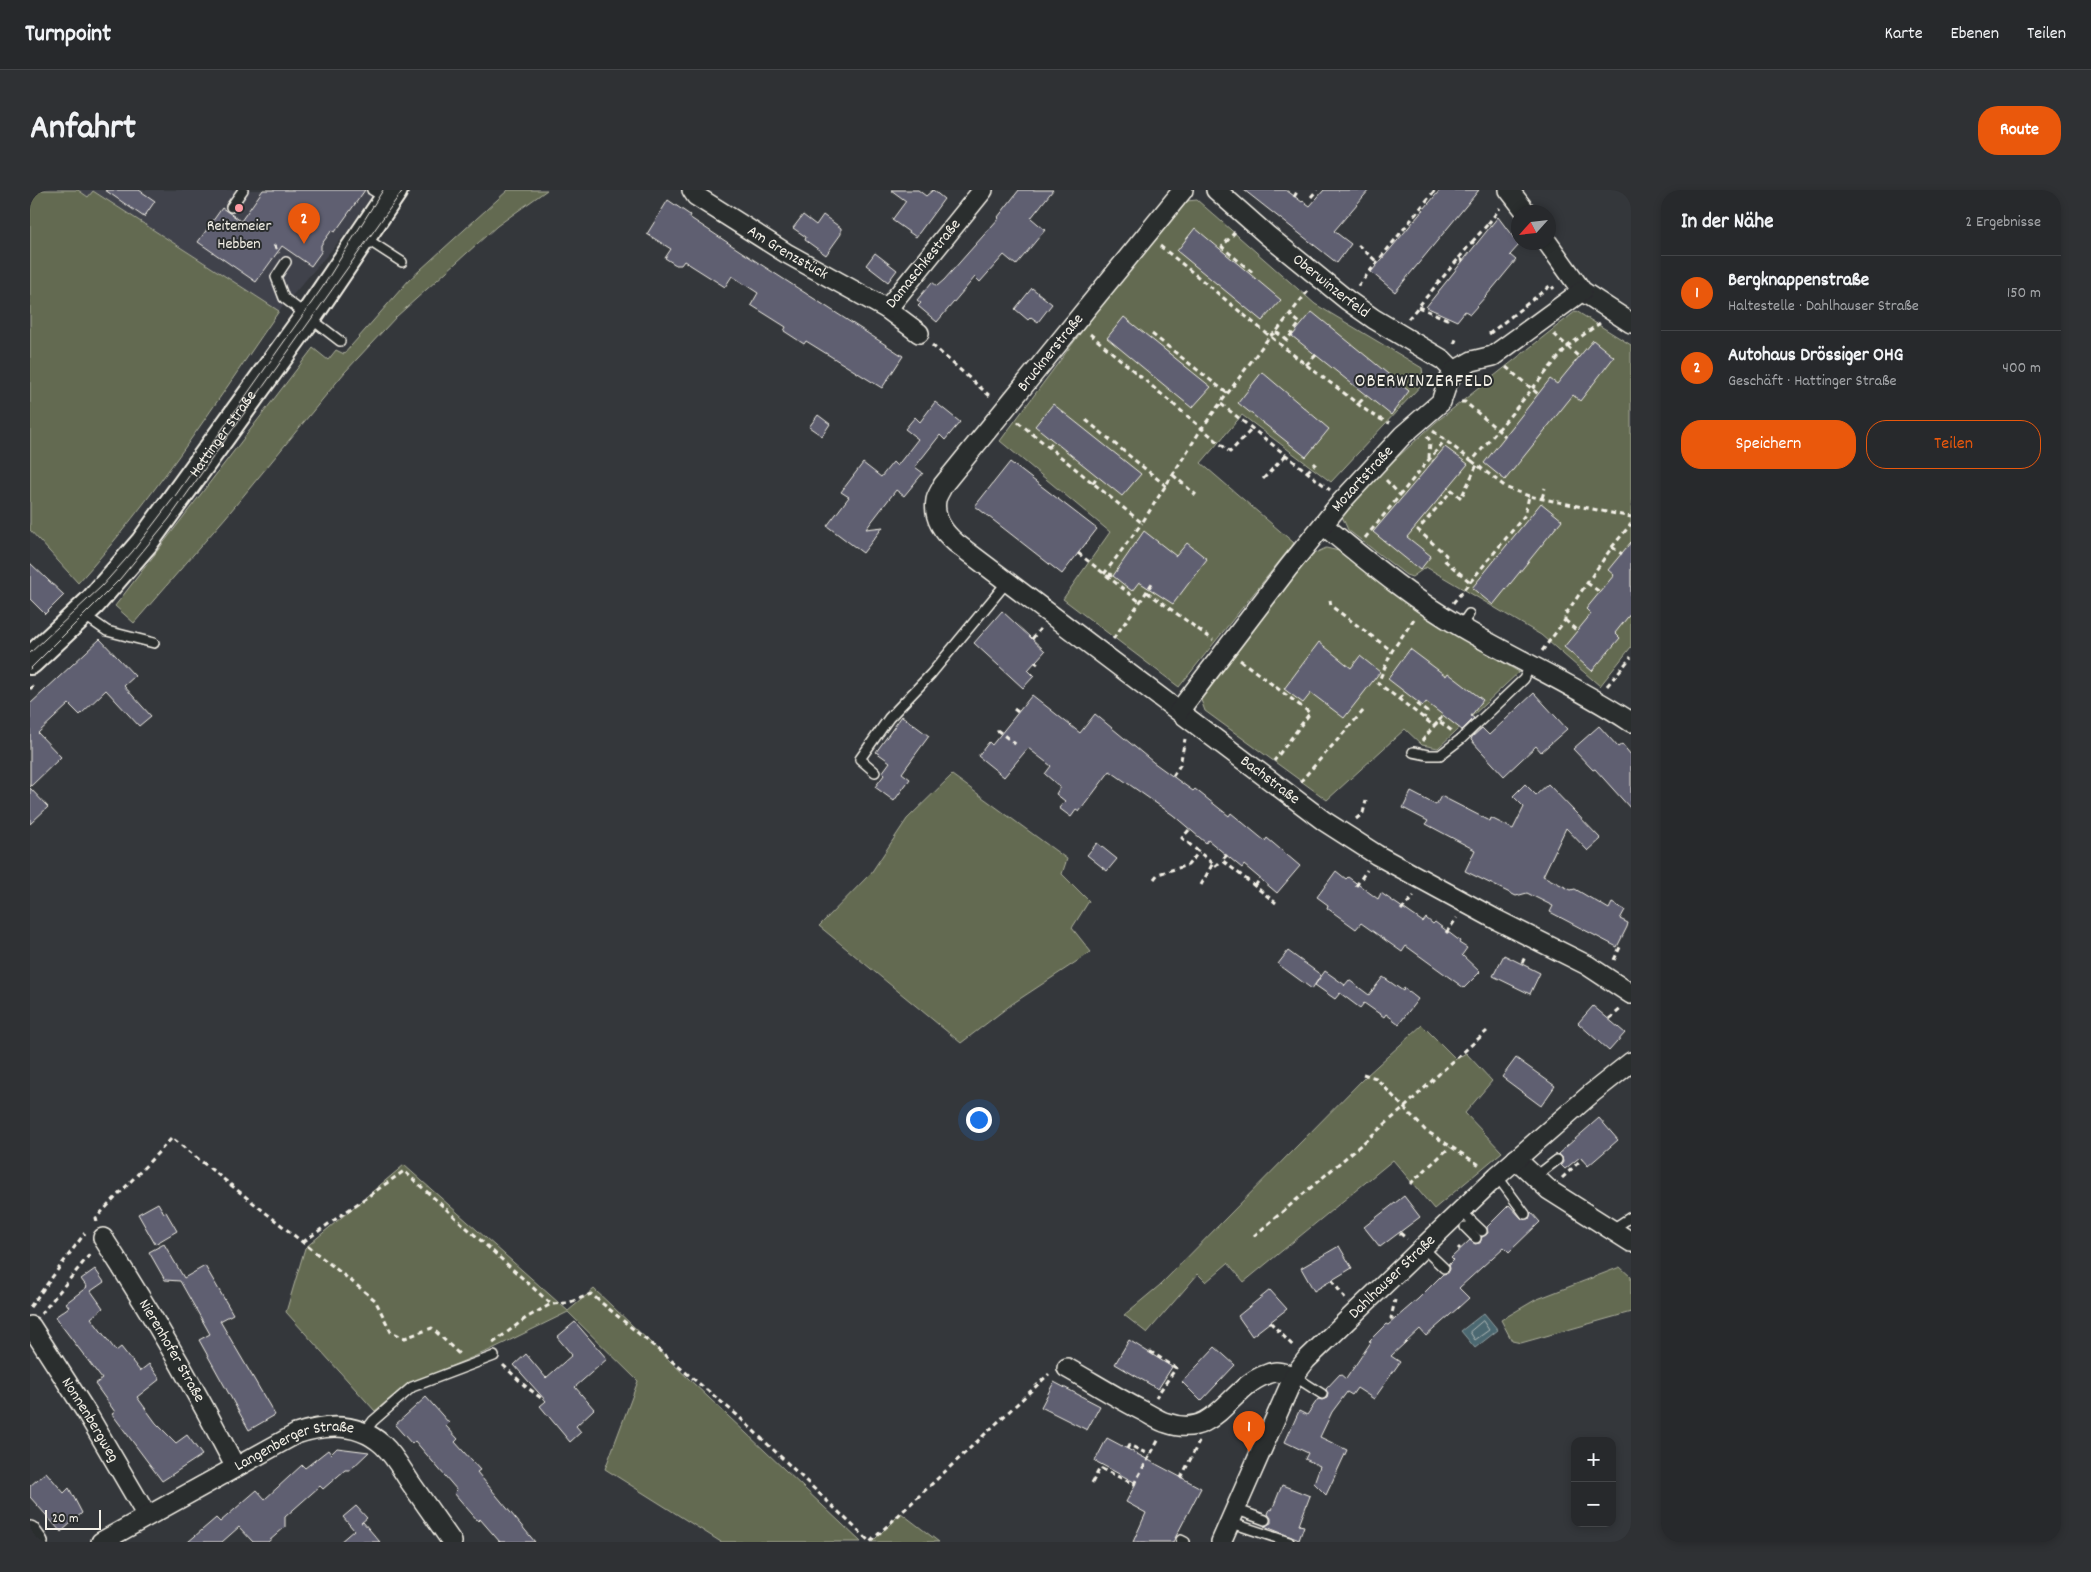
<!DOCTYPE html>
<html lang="de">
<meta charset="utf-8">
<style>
body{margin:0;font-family:Dekko,sans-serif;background:#2f3134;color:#f1f3f6}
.controls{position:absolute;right:15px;bottom:15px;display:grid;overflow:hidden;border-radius:10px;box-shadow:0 2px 8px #0003}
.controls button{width:45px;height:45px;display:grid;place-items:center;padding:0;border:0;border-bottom:1px solid #434548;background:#27292c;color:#f1f3f6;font:25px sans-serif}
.compass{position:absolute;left:1481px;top:15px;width:45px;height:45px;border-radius:50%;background:#27292c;box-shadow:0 2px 8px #0003;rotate:243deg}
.scale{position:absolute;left:15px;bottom:12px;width:56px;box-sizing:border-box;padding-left:5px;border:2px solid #f4f1e8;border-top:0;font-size:14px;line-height:18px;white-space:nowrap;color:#f4f1e8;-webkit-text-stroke:4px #2a2d2e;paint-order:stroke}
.you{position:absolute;left:948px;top:929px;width:18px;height:18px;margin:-12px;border:4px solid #fff;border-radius:50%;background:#1a73e8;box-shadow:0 0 0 8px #1a73e833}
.badge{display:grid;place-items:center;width:32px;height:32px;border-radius:50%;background:#ea580c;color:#fff;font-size:16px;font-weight:700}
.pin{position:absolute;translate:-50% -41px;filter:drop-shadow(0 1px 2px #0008)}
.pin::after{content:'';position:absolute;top:26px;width:18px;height:15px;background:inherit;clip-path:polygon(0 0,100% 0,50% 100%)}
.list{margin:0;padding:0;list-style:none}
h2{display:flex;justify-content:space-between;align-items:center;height:65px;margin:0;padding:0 20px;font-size:21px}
h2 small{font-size:16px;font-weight:400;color:#a4a6a9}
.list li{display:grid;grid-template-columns:32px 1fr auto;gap:15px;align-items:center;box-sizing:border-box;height:75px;padding:0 20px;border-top:1px solid #434548}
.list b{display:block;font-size:19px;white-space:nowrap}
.list p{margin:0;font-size:16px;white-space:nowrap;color:#a4a6a9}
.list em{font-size:16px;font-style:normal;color:#a4a6a9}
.actions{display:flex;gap:10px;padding:15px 20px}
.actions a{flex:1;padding:11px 0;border:1px solid #ea580c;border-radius:20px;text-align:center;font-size:18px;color:#ea580c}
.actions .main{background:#ea580c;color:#fff}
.map{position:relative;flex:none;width:1601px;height:1352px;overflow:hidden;border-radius:20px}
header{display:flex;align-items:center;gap:30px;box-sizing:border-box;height:70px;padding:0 25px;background:#27292c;border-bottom:1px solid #434548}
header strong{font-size:24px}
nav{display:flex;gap:28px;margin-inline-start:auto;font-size:18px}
.intro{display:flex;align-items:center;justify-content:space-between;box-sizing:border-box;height:120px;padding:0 30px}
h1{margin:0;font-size:35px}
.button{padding:12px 22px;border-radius:20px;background:#ea580c;color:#fff;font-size:18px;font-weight:700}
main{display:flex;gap:30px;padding:0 30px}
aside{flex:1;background:#27292c;border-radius:20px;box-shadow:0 2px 8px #0003}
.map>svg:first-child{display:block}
</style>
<header>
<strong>Turnpoint</strong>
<nav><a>Karte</a><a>Ebenen</a><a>Teilen</a></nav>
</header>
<div class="intro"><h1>Anfahrt</h1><a class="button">Route</a></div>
<main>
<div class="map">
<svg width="1601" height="1352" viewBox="0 0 1601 1352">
<rect width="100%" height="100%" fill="#34373b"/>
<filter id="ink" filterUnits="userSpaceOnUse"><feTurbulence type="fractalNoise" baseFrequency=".02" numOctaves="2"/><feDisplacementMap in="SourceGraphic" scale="10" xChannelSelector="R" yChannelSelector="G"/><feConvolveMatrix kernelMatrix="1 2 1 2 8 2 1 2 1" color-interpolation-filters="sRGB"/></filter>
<g filter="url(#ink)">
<path fill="#41434b" d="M48,0H345L317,42L249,121L64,1L58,7Z"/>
<path fill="#636b51" stroke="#acae9c" d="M0,0H48L58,7L63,1L249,121C185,214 123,310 48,393L0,340Z
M478,0H517L467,36L366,127L315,182L196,327L104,433L85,416L283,158L298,170L306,160L314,164L379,90Z
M1167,10L1285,114L1392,178L1394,192L1301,292L1212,225L1171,273L1264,353L1149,497L1033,409L1080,342L970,251L1058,133L1157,11Z
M1546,121L1601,155V457L1570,496L1511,445L1396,377L1382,387L1376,385L1318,340L1311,324L1358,276L1406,232Z
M1296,358L1309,361L1395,426L1489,482L1408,558L1392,555L1375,539L1297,610L1175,521L1171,510L1281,365Z
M922,585L1037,669L1032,684L1059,711L1042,738L1061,762L982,814L931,853L789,736L841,683L877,629Z
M1392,835L1426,869L1436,863L1462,891L1435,923L1472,962L1404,1019L1363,970L1214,1092L1198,1073L1176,1092L1168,1084L1117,1143L1094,1125L1130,1095L1336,886Z
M374,975L538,1121L564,1099L831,1352H691L575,1279L608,1191L538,1122L460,1160L376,1195L345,1221L256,1122L275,1058Z
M1590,1077L1601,1087V1122L1491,1153L1482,1151L1471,1130L1505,1110Z
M871,1323L909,1352H842Z"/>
<path fill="#4c6871" stroke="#8f9fa1" d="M1454,1123L1468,1140L1445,1158L1431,1141Z"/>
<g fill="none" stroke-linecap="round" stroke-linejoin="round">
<path stroke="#b1bab8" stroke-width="1" d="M1453,1131L1459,1140L1445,1150L1440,1142Z"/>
</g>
<path fill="#5e5f71" stroke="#f4f1e8" d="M75,0H109L125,11L114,27Z
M233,0H335L305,42L302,40L291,55V62L281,76L252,56L226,92L168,52L192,18L211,31Z
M861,0H888L896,6L903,0L914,9L886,47L862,30L876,11Z
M989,0H1023L1001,28L1015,40L986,75L974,65L950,92L945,87L907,132L888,116L891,113L887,110L902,92L907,96L914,90L969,28L968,27Z
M1214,0H1256L1272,12L1273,11L1280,16L1294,0H1339L1304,41L1321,54L1307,73Z
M1410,0H1449L1365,102L1341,82Z
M638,10L660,25L659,27L724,70L873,166L852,198L776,151L774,154L754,141L756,137L721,115L728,103L702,86L695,97L654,71L651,75H646L635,68L641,59L617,44Z
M773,25L786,35L793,25L811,38V44L796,65L775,50L776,47L763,38Z
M1468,27L1489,55L1480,65L1486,70L1463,98L1440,124L1435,121L1427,131L1396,117Z
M1165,38L1251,110L1232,131L1147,61Z
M845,63L867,80L858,92L836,75Z
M1002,98L1022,114L1008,132L1001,127L998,130L985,119Z
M1282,122L1379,201L1361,225L1262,146Z
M1094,127L1181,197L1162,218L1077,148Z
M1563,150L1584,167L1550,211L1543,205L1475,290L1454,273L1520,189L1527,194Z
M1232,182L1299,239L1276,267L1208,213Z
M905,212L930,232L915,250L910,245L885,277L893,283L874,306L866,300L836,339L853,337L833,363L797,336L819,307L811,302L833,273L851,287L863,272L867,276L888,249L875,239L885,227L890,232Z
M1023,214L1111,284L1092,306L1005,236Z
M788,225L800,234L792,246L779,237Z
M1415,257L1438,274L1377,347L1401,366L1390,380L1343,342Z
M980,272L1067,339L1032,384L945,316Z
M1511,313L1532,330L1463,415L1442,398Z
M1114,341L1146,366L1157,353L1177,369L1143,414L1109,392L1102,401L1083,386Z
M1601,352V423L1585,443L1590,448L1562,481L1534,457L1561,424L1556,419L1584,385L1578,380Z
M0,373L34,405L15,424L0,409Z
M972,421L1015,461L998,480L1004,486L993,498L944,453Z
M70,449L105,486L94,496L121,526L109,536L76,500L50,525L39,514L8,543L31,567L0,597V514Z
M1289,452L1321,478L1330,466L1350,482L1314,528L1281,503L1273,513L1254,499Z
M1380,459L1416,486L1418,483L1453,510L1441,526L1444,528L1432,540L1396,512L1393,516L1358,489Z
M1504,503L1537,539L1511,562L1506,556L1474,586L1441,550L1442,547L1452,538L1459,545Z
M1002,505L1050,543L1065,524L1123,572L1163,601L1165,599L1199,626L1201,623L1235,651L1237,648L1270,676L1247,703L1214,675L1212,678L1178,650L1176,653L1143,625L1080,581L1049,622L1046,620L1041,627L1029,618L1035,611L1026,604L1030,597L1015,584L1021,576L998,558L974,587L948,566L959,552L962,555Z
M872,526L899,546L872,583L880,589L864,611L845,597L854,585L852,583L860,572L846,562Z
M1569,536L1588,557L1592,554L1601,565V619L1565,579L1563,580L1543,559Z
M1495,594L1506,605L1518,594L1571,649L1558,661L1536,638L1513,686L1541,700L1545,699L1579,719L1582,713L1595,720L1590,729L1598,733L1597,737L1587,757L1520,722L1523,716L1497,703L1486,706L1435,681L1445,660L1396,634L1398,631L1373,618L1381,602L1406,615L1411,606L1460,631L1461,628L1483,639L1494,617L1483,606Z
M0,598L18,617L0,634Z
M1067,653L1087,669L1077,681L1057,665Z
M1306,681L1316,689L1318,687L1348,709L1351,703L1393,732L1396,728L1403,734L1405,732L1430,751L1429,753L1437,758L1432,765L1450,782L1434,798L1376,756L1372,762L1331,733L1326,739L1297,718L1298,715L1287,707Z
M1258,761L1291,785L1282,799L1248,774Z
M1474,765L1510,783L1500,804L1463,786Z
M1295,781L1315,795L1314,796L1319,790L1339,805L1353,787L1373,801L1374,798L1388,809L1369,834L1356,824L1354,827L1334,813L1330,818L1310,803L1305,809L1285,795Z
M1563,816L1595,843L1579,861L1548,833Z
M1486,868L1525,896L1511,916L1472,887Z
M1569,928L1588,950L1558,976L1550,967L1535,979L1531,975L1533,972L1532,967L1528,964Z
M1374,1006L1390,1027L1350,1057L1334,1037Z
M128,1013L134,1023L136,1022L147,1041L125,1054L108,1024Z
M1479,1015L1492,1029H1499L1501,1022L1510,1032L1479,1062L1474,1057L1429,1098L1439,1108L1428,1118L1396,1146L1390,1139L1361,1166L1370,1172L1344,1209L1327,1198L1322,1205L1317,1202L1302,1222L1290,1247L1317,1260L1296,1305L1284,1293L1290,1276L1275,1269L1278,1263L1255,1252L1269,1221L1277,1225L1288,1209L1292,1210L1297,1208L1298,1204L1296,1199L1310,1184L1316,1189L1341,1152L1339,1151L1356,1134L1358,1135L1388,1109L1413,1084L1418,1083L1420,1079L1419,1074L1423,1070L1421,1068L1440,1050L1445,1054L1450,1053L1452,1047L1458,1043L1457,1037Z
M134,1054L154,1088L175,1076L203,1124L190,1131L245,1225L219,1240L169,1150L180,1144L150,1091L135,1090L119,1062Z
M1309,1056L1322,1078L1284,1101L1271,1078Z
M65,1079L74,1092L61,1101L73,1118L61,1128L86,1161L91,1157L110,1181L119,1174L130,1189L107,1207L126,1233L146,1253L157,1245L172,1265L132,1291L82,1224L85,1222L65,1194L72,1189L25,1127L39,1117L36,1113L57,1097L51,1089Z
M1240,1100L1257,1119L1222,1146L1208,1126Z
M545,1132L577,1169L545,1197L564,1219L546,1236L551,1242L540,1252L510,1216L516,1211L484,1175L496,1164L516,1188L542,1165L527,1147Z
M1099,1150L1142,1177L1128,1199L1085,1174Z
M1185,1157L1205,1175L1171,1211L1152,1192Z
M1024,1192L1070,1216L1057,1240L1011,1217Z
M396,1207L419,1233L416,1236L428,1249L425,1252L450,1280L447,1282L505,1352H470L450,1329L448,1331L424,1303L427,1300L385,1251L382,1254L365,1235Z
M1077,1248L1171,1298L1143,1352H1103L1116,1323L1096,1312L1106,1293L1065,1271Z
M307,1258L339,1262L320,1280H315L293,1299L290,1296L255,1327V1337L238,1352H223L209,1337L192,1352H158L186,1328L190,1332L227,1300L235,1309L272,1275L275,1278L298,1260L301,1264Z
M16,1282L34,1303L39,1298L52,1323L31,1342L0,1307V1296Z
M1252,1295L1280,1306L1269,1335L1274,1336L1269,1350L1234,1336L1241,1333V1328L1238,1324L1240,1319L1242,1320Z
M326,1316L337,1328L331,1333L333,1332L350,1352H310L324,1340L313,1327Z"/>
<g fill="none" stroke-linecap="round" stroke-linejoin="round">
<g stroke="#f4f1e8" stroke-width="12">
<path id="lane" d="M342,0L355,8
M201,17L213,0
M335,48L372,72
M256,72L246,87L254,108L310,151
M54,425L77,441L124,453
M1430,437L1439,424
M1383,562L1398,565H1410L1431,549L1494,489L1500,475
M845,582L830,569L859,528L901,484L977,392
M1467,986L1495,1024
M1505,987L1527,970
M1430,1020L1452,1041
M1435,1037L1446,1048
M1581,1040L1601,1027
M1392,1057L1414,1078
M1264,1186L1292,1204
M334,1243L343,1231L382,1197L464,1166
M1205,1319L1235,1330
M1199,1332L1259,1352
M1151,1350L1155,1352"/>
</g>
<g stroke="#f4f1e8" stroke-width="22">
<g id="street">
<path id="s1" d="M662,0L666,6L756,63L857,119L889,143"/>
<path id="s2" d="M1153,0L913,295C911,300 907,305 906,310C903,328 913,342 926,353L1294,631L1347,665L1467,730L1557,775L1601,804"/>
<path id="s3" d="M1186,0L1237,45L1317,110L1344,129L1413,170L1424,181"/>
<path d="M1479,0L1496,22"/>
<path d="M1517,52L1552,101L1601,133"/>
<path id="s4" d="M857,119L953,0"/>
<path d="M1293,335C1337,371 1382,409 1431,437C1487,470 1547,496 1601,532"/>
<path id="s5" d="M1149,521L1258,378L1312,311L1373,245L1411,212L1417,194L1424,181L1442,171L1463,166L1552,101"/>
<path d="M1486,969L1519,1000L1601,1052"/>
<path id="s6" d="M73,1048C121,1122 165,1198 205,1276"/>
<path id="s7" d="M1,1136L58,1225L117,1326"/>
<path d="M1037,1178C1062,1192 1087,1208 1113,1221C1121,1225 1129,1231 1137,1233C1186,1250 1199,1198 1235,1185C1238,1184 1242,1182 1246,1182C1252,1182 1259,1185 1264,1186"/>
<path d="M0,1341L8,1352"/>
<path id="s8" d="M71,1352L266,1244C296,1234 328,1232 353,1255C364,1265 372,1280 380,1292C394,1312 408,1332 422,1352"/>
<path id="s9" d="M1191,1352L1264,1186L1276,1170L1467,986L1562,903L1601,872"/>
</g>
</g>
<g stroke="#f4f1e8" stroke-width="30">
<g id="secondary">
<path id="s10" d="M0,471L63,412L114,353L278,127L364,0"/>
</g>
</g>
<path stroke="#f4f1e8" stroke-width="3" stroke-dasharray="5 4" stroke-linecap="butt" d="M1264,7L1268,0
M1281,7L1287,0
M1458,34L1470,18
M1205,42L1192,57L1222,82
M1442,52L1458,34L1461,36
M244,55L249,63
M1328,55L1346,71
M1130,56C1189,103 1245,153 1306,197C1324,210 1339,226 1360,233
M1429,68L1442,52L1446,55
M1328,96L1405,0
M1388,117L1417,129L1418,127
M1378,129L1429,68L1433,71
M1246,142L1257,150L1270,133L1260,125
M1060,144L1200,262L1222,239
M1122,144L1198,204
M1459,144L1521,95L1524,99
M1524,144L1549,167
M1424,154L1427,147
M902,155L961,207
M1276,175L1286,165
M1476,177L1508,204
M1431,212H1435L1475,246
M1329,213L1336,206
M1191,214L1300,300
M1056,230L1136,296
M988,232L1112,333L1172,238L1240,146L1246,142L1278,101
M1403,241L1442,271
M1397,246L1400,251L1399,268L1403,271
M1019,257L1023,251
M1277,282L1286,273
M1143,285L1166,305
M1233,289L1256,265
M1356,290L1369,304
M1063,293L1067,286
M1499,306L1477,298L1442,271L1538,156L1570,133
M1512,308L1515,298
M1335,348L1415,250
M1582,357L1592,364
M1048,363L1110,412
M1081,383L1080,385L1083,389
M1074,384L1112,333
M1439,391L1414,370L1416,365L1388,340L1422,300L1431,308L1447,275
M1557,393L1570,402
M1117,402L1183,450
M1300,410L1301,416L1362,461
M1423,413L1495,325L1499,306L1601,327
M1384,429L1362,461L1348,493L1404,536L1409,531L1422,541
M1535,430L1547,441
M1002,449L1010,439
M1083,449L1110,412L1124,390
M1512,461L1535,430V425L1582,357L1601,334
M1210,470L1280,523L1244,571
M1005,472L1008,474
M1577,496L1601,467
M0,499L6,493
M1370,509L1375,502
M1390,514L1388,515L1397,522L1394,528
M984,519L988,522
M1409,531L1413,525
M967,540L988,556
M1392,551L1404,536
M1143,586L1150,575L1155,549
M1270,592L1334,520
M1326,629L1333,623L1336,611
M1159,640L1152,648L1186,676L1192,670
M1197,665L1192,670L1246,713
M1124,689L1128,684L1158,675L1169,662
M1171,695L1183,673
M1225,696L1230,689
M1326,696L1337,680
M1371,720L1384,706
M1416,743L1427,728
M1584,770L1591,755
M1492,773L1496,765
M1579,829L1592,818
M1333,884L1346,888L1395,940L1451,976
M1532,988L1552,969
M1380,994L1420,957
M67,1032L66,1028L142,948L345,1110L361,1142L375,1148L402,1138L430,1165
M1370,1043L1377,1049
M1224,1046L1374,918L1409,884L1457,841
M273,1052L374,981L521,1114
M1428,1057L1430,1059
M1302,1090L1315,1109
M0,1117L55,1043
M11,1124L61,1063
M1363,1130L1361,1128L1365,1110
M1240,1132L1264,1157
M463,1153L496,1128L521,1114L538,1113L561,1104L707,1225L840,1352L1019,1184
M1120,1163L1121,1162L1146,1178L1126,1207
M473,1175L494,1195L511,1208
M1097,1259L1099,1255L1120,1265
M1151,1288L1169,1252
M1062,1293L1070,1278L1104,1294L1129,1249
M882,1352L883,1351"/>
<use href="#lane" stroke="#2a2d2e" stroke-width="9"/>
<use href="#street" stroke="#2a2d2e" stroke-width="19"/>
<use href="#secondary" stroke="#2a2d2e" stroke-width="26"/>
<path stroke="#f4f1e8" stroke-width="1" d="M0,463L72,396L103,361L145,306L292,98L353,0
M0,479L90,389L139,329L373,0"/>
</g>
</g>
<circle fill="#ff9aa2" stroke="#2a2d2e" stroke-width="2" cx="209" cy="18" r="5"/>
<g text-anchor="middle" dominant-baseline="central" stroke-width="4" stroke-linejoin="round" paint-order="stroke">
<g font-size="16" fill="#f4f1e8" stroke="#2a2d2e">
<text x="209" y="36">Reitemeier<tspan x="209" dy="18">Hebben</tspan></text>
</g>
<g font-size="16" fill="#f4f1e8" stroke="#2a2d2e">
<text stroke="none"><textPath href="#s1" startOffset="115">Am Grenzstück</textPath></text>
<text stroke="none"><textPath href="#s4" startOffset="58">Damaschkestraße</textPath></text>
<text stroke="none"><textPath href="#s3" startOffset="150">Oberwinzerfeld</textPath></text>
<text transform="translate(1021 163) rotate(-51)">Brucknerstraße</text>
<text stroke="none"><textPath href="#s10" startOffset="299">Hattinger Straße</textPath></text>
<text stroke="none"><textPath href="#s5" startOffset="296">Mozartstraße</textPath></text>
<text stroke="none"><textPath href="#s2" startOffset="840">Bachstraße</textPath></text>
<text stroke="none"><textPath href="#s9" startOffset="321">Dahlhauser Straße</textPath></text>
<text stroke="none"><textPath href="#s6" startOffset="132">Nierenhofer Straße</textPath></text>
<text stroke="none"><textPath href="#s7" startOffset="111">Nonnenbergweg</textPath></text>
<text stroke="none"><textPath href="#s8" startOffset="218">Langenberger Straße</textPath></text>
</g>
<g font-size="19" letter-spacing="1" fill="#f4f1e8" stroke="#2a2d2e">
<text x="1394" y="192">OBERWINZERFELD</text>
</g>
</g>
</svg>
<div class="controls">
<button>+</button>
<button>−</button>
</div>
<svg class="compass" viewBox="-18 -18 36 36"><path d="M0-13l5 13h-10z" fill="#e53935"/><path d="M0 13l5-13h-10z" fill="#a4a6a9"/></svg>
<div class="scale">20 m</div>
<div class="you"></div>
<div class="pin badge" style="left:1219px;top:1262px">1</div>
<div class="pin badge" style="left:274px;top:54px">2</div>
</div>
<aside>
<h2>In der Nähe<small>2 Ergebnisse</small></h2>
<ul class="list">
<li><span class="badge">1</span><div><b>Bergknappenstraße</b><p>Haltestelle · Dahlhauser Straße</p></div><em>150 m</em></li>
<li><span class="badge">2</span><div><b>Autohaus Drössiger OHG</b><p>Geschäft · Hattinger Straße</p></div><em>400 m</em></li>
</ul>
<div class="actions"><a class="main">Speichern</a><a>Teilen</a></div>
</aside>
</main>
